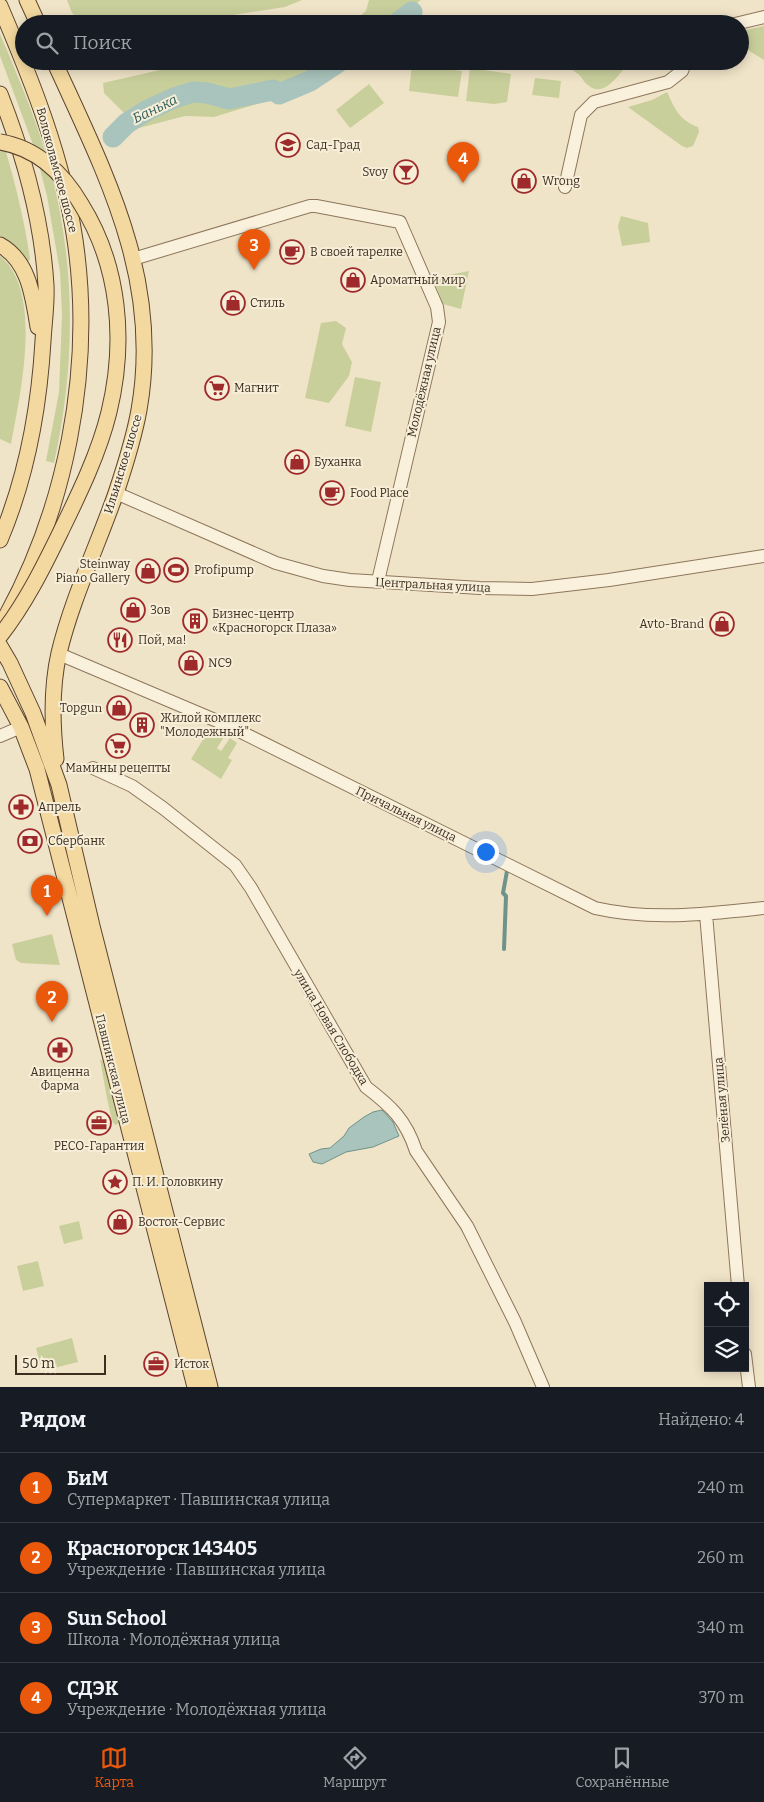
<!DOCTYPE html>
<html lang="ru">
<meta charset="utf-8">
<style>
body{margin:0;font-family:Bitter,serif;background:#20242c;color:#f1f3f6}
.controls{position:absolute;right:15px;bottom:15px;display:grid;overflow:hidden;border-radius:0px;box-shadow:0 2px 12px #0003}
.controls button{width:45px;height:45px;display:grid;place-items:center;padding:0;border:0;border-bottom:1px solid #363941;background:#171b24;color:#f1f3f6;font:25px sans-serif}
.scale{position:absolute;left:15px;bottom:12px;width:91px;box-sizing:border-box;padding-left:5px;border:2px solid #3d2e20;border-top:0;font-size:14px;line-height:18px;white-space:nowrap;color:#3d2e20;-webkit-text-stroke:4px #f7eed8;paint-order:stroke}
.you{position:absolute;left:485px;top:851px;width:18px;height:18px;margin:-12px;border:4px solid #fff;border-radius:50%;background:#1a73e8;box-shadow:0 0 0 8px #1a73e833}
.badge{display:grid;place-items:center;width:32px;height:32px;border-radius:50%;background:#ea580c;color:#fff;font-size:16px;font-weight:700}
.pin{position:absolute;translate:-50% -41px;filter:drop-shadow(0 1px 2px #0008)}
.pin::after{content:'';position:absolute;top:26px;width:18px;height:15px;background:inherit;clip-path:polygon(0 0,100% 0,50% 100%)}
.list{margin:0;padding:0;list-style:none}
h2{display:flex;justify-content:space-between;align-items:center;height:65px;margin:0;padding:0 20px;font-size:21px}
h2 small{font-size:16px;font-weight:400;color:#9ea1a6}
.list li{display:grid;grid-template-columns:32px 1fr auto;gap:15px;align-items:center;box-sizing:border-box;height:70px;padding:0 20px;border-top:1px solid #363941}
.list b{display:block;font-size:19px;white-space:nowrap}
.list p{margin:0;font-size:16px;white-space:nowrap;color:#9ea1a6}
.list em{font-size:16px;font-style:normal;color:#9ea1a6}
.icon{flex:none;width:28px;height:28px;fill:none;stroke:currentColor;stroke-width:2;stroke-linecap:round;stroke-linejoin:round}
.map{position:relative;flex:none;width:764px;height:1387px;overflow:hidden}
.search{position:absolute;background:#171b24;box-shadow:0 2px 12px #0003;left:15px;right:15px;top:15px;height:55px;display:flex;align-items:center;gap:12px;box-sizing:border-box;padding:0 18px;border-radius:28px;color:#9ea1a6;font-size:19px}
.sheet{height:345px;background:#171b24}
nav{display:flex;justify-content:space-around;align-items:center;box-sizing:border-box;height:70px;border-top:1px solid #363941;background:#171b24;font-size:14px;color:#9ea1a6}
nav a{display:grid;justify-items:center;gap:2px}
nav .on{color:#ea580c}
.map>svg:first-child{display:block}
</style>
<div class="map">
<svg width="764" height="1387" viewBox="0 0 764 1387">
<rect width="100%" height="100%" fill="#f0e4c8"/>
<path fill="#c9cf9b" d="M67,0H302L285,7L173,24H84L72,13Z
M369,0H421L386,24H350L366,11Z
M764,26V60L740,45V31Z
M0,34C16,72 33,111 45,151C76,253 77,360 54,463L46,461L59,392L62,314L60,272L47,196L35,150L0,56Z
M199,61H337L326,80L280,97L214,117L185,116L139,128L104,93L103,83Z
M558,61H628L629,62C620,73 605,98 589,86C584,83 582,77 578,74C572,69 564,65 558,61Z
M412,64L462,71L458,97L409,91Z
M470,68L511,74L507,102L494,104L466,101Z
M535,78L561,81L559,98L532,95Z
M369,84L384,103L350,128L336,110Z
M667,92C675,109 679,120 698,127L699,132L693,146L687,148L682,146L628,107L652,100Z
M0,132C13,174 24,216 30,259L28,262L13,244L0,236Z
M621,216L648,223L650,242L622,246L618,226Z
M0,256C44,291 20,395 11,444L0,439Z
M469,271L461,309L443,304L433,278Z
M336,321L346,328L342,344L352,362L349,376L329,403L305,398L321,323Z
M355,377L381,382L371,432L345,426Z
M210,728L224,737L217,748L221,751L230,738L237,743L228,758L232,760L221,779L191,759Z
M52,934L60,965L21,963L16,960L12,944Z
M100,1059L103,1061L120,1122L116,1125L113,1123C107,1102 104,1081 100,1059Z
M79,1221L83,1239L64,1244L59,1226Z
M38,1261L44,1286L23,1291L17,1266Z
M72,1338L78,1362L42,1371L36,1348Z"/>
<path fill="#a9c4bc" stroke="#6f938a" d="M382,1110L393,1122L399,1136L373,1147L346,1152L322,1164L313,1162L309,1154L321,1149L330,1148L344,1136L349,1128L364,1117L373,1112Z"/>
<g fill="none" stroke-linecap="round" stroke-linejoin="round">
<path stroke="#6f938a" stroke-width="4" d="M504,949L506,896L503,893L507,871"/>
<path stroke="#a9c4bc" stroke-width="21" d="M396,24L412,12
M113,137L127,123L148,110L174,98L193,92L207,93L229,99L273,90L279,94L310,81L340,61"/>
<g stroke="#8d765c" stroke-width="14">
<path id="minor" d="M735,24L764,17
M565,187L581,115L594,102L668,82L682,71L686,61
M133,259L310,206H316L400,222L437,307L439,322L378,581
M116,493L276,563L323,576L350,580L480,588L532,589L609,580L764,556
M59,654L229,726L595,908C651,921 708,914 764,908
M0,736L21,727
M93,768L132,786L163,808L235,865L251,888L366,1087C391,1106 406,1120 416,1151L467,1226L515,1322L543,1387
M706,914L738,1286
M745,1354L749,1387"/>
</g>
<g stroke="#5b4430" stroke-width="17">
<path id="major" d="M27,0L38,24
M0,6C32,81 63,158 75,240C94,370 66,513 0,627
M54,61C106,175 162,280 139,410C134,438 125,466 116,493C97,547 72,599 59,653C51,688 52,724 56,759
M0,94C24,155 42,219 46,285C47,303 44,323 43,341C39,410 27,476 0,540
M0,245C29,261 33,297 38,327
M0,646L10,663L33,713L59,785L92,926L210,1387
M0,687L21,727L37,769L195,1387"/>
</g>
<use href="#minor" stroke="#faf1dc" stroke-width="12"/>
<use href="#major" stroke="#f3d9a0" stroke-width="15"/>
<g stroke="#5b4430" stroke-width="17" stroke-linecap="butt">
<path id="major-bridge" d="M0,142C36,148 63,173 81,204C120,266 126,342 109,412C99,453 79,494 61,531C43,568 25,604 0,636"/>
</g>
<use href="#major-bridge" stroke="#f3d9a0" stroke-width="15"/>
</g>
<defs>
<g id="school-ring" transform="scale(1.25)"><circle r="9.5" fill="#f7eed8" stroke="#9e2a2b" stroke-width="1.5"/><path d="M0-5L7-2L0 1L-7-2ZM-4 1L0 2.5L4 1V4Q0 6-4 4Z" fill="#9e2a2b"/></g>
<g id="bar-ring" transform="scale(1.25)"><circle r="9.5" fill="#f7eed8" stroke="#9e2a2b" stroke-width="1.5"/><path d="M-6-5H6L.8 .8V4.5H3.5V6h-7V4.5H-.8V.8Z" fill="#9e2a2b"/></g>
<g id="shop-ring" transform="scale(1.25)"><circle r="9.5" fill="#f7eed8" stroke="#9e2a2b" stroke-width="1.5"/><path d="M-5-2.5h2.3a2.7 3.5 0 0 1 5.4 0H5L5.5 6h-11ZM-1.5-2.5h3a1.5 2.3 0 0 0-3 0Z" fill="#9e2a2b"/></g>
<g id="cafe-ring" transform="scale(1.25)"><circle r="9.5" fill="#f7eed8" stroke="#9e2a2b" stroke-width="1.5"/><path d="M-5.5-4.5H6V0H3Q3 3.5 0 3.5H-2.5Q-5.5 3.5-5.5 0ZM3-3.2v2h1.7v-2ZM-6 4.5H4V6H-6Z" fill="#9e2a2b"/></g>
<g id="supermarket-ring" transform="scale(1.25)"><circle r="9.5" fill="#f7eed8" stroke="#9e2a2b" stroke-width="1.5"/><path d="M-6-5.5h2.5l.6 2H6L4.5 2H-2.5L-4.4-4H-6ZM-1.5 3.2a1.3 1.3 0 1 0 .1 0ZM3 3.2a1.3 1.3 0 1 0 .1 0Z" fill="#9e2a2b"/></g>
<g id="stadium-ring" transform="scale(1.25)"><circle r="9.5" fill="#f7eed8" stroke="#9e2a2b" stroke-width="1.5"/><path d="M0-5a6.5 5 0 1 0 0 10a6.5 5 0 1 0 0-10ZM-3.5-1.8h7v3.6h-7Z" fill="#9e2a2b"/></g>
<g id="building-ring" transform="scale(1.25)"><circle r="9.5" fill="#f7eed8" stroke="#9e2a2b" stroke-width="1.5"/><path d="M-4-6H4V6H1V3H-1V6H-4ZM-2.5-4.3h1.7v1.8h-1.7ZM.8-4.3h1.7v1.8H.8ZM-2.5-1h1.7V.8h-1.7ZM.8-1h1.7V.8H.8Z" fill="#9e2a2b"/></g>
<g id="restaurant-ring" transform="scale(1.25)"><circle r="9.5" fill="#f7eed8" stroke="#9e2a2b" stroke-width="1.5"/><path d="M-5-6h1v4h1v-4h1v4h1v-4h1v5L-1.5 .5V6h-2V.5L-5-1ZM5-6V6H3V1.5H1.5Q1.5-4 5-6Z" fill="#9e2a2b"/></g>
<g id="pharmacy-ring" transform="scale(1.25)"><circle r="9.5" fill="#f7eed8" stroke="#9e2a2b" stroke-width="1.5"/><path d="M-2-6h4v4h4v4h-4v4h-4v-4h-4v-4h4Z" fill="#9e2a2b"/></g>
<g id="bank-ring" transform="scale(1.25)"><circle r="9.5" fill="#f7eed8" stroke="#9e2a2b" stroke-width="1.5"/><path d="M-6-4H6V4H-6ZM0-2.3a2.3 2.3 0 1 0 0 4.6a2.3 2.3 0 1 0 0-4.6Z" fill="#9e2a2b"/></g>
<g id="office-ring" transform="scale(1.25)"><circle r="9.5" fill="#f7eed8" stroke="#9e2a2b" stroke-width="1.5"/><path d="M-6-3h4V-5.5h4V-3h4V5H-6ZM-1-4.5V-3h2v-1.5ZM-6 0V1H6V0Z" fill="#9e2a2b"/></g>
<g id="sight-ring" transform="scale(1.25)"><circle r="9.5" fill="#f7eed8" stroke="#9e2a2b" stroke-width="1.5"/><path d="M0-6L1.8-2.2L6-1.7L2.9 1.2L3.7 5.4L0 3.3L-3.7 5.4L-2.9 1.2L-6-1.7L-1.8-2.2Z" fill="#9e2a2b"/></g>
</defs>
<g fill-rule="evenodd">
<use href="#school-ring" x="288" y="145"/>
<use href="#bar-ring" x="406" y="172"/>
<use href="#shop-ring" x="524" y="181"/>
<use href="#cafe-ring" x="292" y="252"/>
<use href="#shop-ring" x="353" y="280"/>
<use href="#shop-ring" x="233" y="303"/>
<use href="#supermarket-ring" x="217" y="388"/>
<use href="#shop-ring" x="297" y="462"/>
<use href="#cafe-ring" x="332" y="493"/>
<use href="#stadium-ring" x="176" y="570"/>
<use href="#shop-ring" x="148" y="571"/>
<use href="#shop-ring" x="133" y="610"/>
<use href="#building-ring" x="195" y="621"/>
<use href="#shop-ring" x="722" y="624"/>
<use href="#restaurant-ring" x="120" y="640"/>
<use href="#shop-ring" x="191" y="663"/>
<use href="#shop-ring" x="119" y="708"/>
<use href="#building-ring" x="142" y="725"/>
<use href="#supermarket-ring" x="118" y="746"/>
<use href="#pharmacy-ring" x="21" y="807"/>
<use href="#bank-ring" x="30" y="841"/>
<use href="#pharmacy-ring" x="60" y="1050"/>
<use href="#office-ring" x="99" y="1123"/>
<use href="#sight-ring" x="115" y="1182"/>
<use href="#shop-ring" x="120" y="1222"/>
<use href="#office-ring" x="156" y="1364"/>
</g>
<g text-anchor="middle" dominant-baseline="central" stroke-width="4" stroke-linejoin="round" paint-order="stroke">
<g font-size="12" fill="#3d2e20" stroke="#f7eed8" text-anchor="start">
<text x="306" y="145">Сад-Град</text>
<text x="388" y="172" text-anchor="end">Svoy</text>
<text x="542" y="181">Wrong</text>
<text x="310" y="252">В своей тарелке</text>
<text x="370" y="280">Ароматный мир</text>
<text x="250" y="303">Стиль</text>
<text x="234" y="388">Магнит</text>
<text x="314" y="462">Буханка</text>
<text x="350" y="493">Food Place</text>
<text x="130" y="564" text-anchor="end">Steinway<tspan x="130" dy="14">Piano Gallery</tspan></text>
<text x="194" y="570">Profipump</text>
<text x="150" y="610">Зов</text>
<text x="212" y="614">Бизнес-центр<tspan x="212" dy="14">«Красногорск Плаза»</tspan></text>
<text x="704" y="624" text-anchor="end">Avto-Brand</text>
<text x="138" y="640">Пой, ма!</text>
<text x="208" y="663">NC9</text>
<text x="102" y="708" text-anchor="end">Topgun</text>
<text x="160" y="718">Жилой комплекс<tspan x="160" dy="14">"Молодежный"</tspan></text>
<text x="118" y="768" text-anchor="middle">Мамины рецепты</text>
<text x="38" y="807">Апрель</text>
<text x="48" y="841">Сбербанк</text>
<text x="60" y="1072" text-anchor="middle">Авиценна<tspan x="60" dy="14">Фарма</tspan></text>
<text x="99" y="1146" text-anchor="middle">РЕСО-Гарантия</text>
<text x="132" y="1182">П. И. Головкину</text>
<text x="138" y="1222">Восток-Сервис</text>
<text x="174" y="1364">Исток</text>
</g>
<g font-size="12" fill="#3d2e20" stroke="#f7eed8">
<text transform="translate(57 170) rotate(75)">Волоколамское шоссе</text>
<text transform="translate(424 382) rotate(-77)">Молодёжная улица</text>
<text transform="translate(123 464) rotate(-73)">Ильинское шоссе</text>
<text transform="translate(433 585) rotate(3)">Центральная улица</text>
<text transform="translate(406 814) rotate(26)">Причальная улица</text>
<text transform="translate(331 1027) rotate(59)">улица Новая Слободка</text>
<text transform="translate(113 1069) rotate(76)">Павшинская улица</text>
<text transform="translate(722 1100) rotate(-95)">Зелёная улица</text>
</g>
<g font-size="14" font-style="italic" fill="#2f5d5a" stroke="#f7eed8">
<text transform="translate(155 109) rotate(-26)">Банька</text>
</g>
</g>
</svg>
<div class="controls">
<button><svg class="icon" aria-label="locate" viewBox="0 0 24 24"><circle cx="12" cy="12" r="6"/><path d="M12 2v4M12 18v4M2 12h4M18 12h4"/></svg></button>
<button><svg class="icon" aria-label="layers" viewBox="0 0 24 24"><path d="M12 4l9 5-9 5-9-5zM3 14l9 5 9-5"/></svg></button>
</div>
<div class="scale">50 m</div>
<div class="you"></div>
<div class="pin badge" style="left:47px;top:916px">1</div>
<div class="pin badge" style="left:52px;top:1022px">2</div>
<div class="pin badge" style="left:254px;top:270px">3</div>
<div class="pin badge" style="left:463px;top:183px">4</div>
<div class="search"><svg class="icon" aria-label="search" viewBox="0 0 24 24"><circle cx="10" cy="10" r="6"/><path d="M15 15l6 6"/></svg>Поиск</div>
</div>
<section class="sheet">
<h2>Рядом<small>Найдено: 4</small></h2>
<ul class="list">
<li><span class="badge">1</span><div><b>БиМ</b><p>Супермаркет · Павшинская улица</p></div><em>240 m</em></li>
<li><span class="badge">2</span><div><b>Красногорск 143405</b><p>Учреждение · Павшинская улица</p></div><em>260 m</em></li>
<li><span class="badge">3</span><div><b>Sun School</b><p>Школа · Молодёжная улица</p></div><em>340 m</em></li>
<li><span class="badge">4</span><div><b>СДЭК</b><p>Учреждение · Молодёжная улица</p></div><em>370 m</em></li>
</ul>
</section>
<nav>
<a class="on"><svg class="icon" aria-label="map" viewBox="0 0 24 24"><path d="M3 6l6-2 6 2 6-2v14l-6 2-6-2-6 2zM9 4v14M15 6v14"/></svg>Карта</a>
<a><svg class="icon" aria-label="directions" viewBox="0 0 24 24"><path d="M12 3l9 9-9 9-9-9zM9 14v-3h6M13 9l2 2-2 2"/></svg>Маршрут</a>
<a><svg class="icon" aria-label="saved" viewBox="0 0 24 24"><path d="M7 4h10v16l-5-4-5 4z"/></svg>Сохранённые</a>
</nav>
